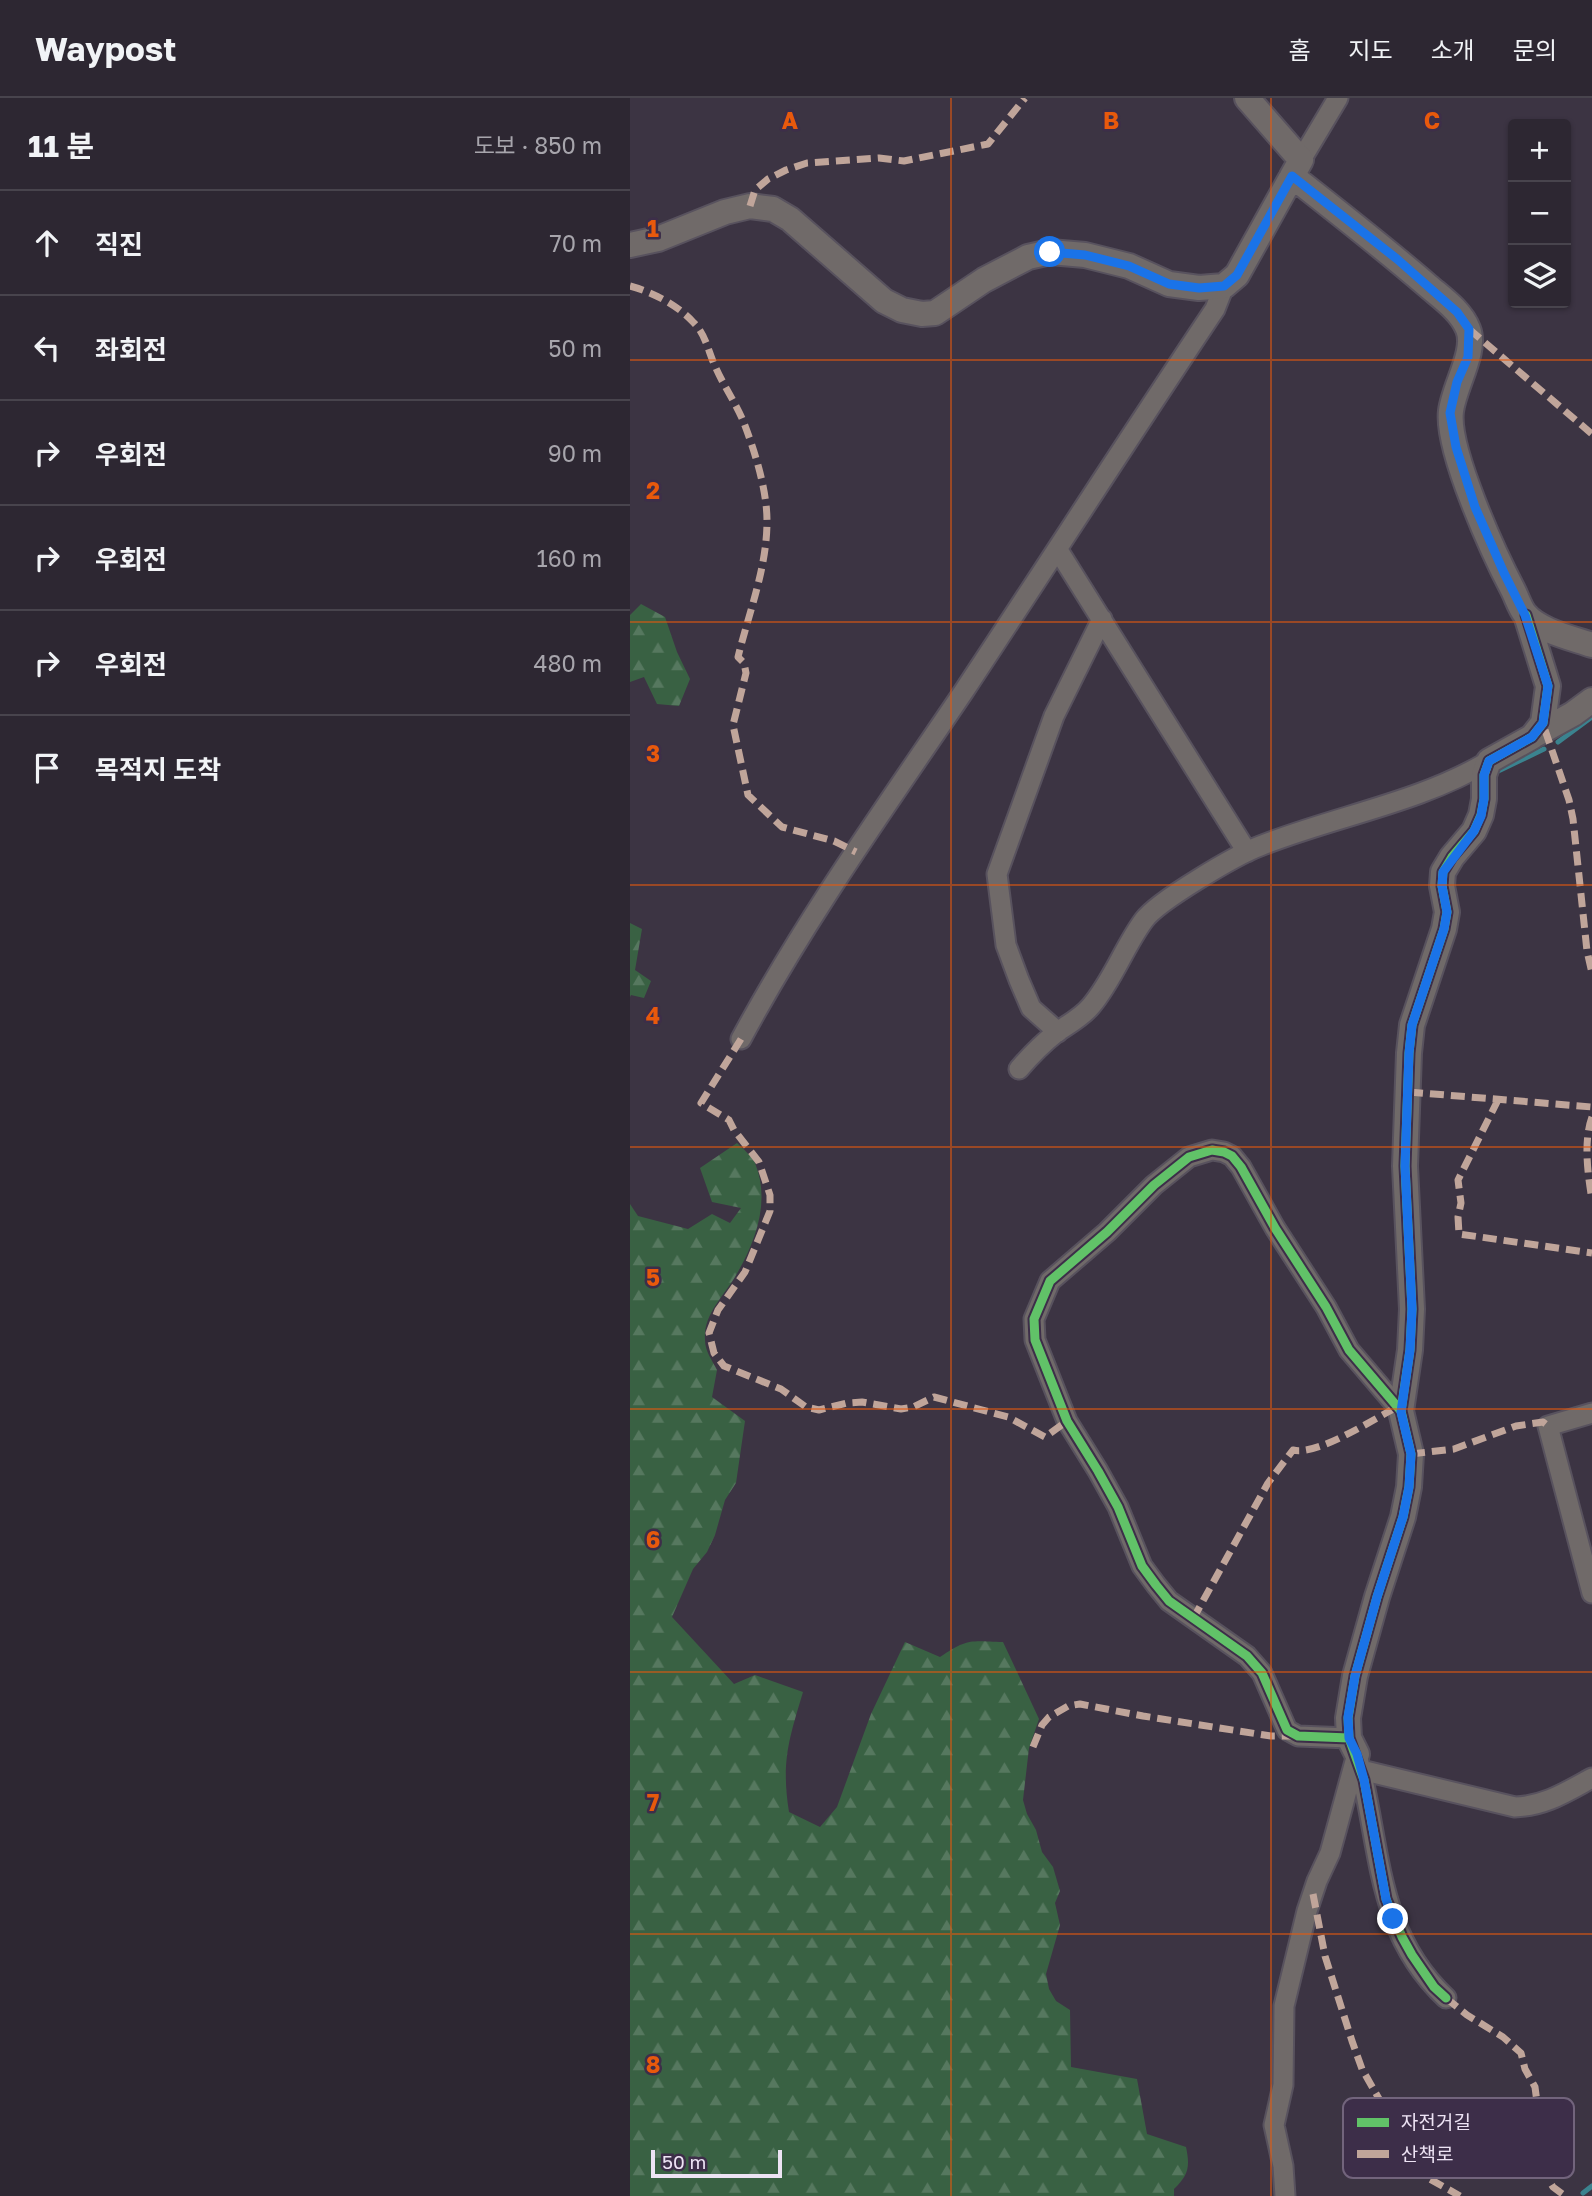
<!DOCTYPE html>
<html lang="ko">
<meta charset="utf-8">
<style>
body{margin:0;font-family:"Golos Text","Noto Sans KR",sans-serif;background:#352f3a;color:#f1f3f6}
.controls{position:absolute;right:21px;top:21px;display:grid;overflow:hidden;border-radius:7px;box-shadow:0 2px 5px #0004}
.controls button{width:63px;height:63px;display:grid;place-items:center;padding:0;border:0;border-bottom:2px solid #48444d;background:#2d2732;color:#f1f3f6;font:35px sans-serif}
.scale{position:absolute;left:21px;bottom:18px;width:131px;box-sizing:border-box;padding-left:7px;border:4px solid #ede3f4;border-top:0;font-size:19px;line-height:24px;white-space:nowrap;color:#ede3f4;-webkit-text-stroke:5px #3d2e49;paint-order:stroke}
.stop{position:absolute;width:21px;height:21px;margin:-16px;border:5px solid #1a73e8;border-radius:50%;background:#fff}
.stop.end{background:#1a73e8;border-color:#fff;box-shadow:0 2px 7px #0008}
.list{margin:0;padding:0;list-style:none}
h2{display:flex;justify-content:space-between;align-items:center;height:91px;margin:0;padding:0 28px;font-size:30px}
h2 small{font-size:23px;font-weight:400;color:#a7a5ac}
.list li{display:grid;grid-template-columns:46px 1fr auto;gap:21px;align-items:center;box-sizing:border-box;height:105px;padding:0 28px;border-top:2px solid #48444d}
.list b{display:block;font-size:26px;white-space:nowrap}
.list em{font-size:23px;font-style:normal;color:#a7a5ac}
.icon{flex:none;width:38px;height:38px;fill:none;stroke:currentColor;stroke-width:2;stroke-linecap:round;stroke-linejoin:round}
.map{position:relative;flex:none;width:962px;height:2098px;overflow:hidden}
header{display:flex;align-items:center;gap:42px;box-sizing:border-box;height:98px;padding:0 35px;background:#2d2732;border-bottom:2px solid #48444d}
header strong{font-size:33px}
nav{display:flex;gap:38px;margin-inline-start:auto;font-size:24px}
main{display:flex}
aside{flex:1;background:#2d2732}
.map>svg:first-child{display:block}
</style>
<header>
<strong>Waypost</strong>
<nav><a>홈</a><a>지도</a><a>소개</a><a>문의</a></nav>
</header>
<main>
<aside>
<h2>11 분<small>도보 · 850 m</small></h2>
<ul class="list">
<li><svg class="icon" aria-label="ahead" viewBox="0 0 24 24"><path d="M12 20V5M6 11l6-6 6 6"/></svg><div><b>직진</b></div><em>70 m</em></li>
<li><svg class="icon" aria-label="left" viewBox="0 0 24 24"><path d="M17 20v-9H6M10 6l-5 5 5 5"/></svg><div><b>좌회전</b></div><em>50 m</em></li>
<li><svg class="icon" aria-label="right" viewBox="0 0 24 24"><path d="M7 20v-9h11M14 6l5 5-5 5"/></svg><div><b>우회전</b></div><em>90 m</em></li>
<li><svg class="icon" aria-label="right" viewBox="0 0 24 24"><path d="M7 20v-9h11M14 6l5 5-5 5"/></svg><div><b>우회전</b></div><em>160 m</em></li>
<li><svg class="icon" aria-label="right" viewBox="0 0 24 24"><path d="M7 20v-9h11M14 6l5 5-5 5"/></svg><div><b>우회전</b></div><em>480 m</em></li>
<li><svg class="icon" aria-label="arrive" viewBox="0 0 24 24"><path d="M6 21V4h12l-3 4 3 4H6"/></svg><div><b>목적지 도착</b></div></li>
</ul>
</aside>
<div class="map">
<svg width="962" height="2098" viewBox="0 0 962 2098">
<defs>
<pattern id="forest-firs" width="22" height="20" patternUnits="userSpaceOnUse" patternTransform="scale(1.75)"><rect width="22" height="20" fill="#396143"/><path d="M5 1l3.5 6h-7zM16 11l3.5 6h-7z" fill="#56785f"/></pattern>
</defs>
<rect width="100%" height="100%" fill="#3c3443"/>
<path fill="url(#forest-firs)" d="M11,506L35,519L47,554L60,581L49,608L27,606L14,579L0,584V517Z
M0,825L12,831L5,872L21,883L14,900L1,897L0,899Z
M107,1045C113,1051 122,1058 125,1065C141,1104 125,1145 105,1179C93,1199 73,1217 75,1242C75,1253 82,1262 87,1272L82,1299L115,1323L106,1385L95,1402L85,1437L77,1454L63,1471L42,1519L104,1586L125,1577L173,1594C159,1641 151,1664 159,1714L190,1729L207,1709L241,1616L275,1544L310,1559C338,1540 340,1543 373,1544L409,1621L399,1650L393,1702L397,1716L406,1732L412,1754L423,1769L430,1793L425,1805L430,1827L416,1876L419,1891L426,1903L440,1912L441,1969L507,1981L517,2036L556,2049C560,2068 559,2077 544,2091V2098H0V1106L8,1118L58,1131L82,1116L100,1125L111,1110L82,1104L70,1070Z"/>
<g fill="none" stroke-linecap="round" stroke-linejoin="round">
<path stroke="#3b838f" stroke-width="5" d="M928,644L962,619
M862,676L914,651
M953,2095L962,2088"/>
<g stroke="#58525e" stroke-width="23">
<path id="minor" d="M671,62L708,0
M428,452L617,754
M428,934L401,910L389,882L376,847L367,776L424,618L472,521
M111,941C176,820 257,707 334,593C418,466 500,338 585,211L594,188
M389,971C401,957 413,945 427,934C439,926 452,919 461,908C483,882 494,849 514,822C528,803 606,757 630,748C705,718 789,705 859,663
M962,1315L918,1328L962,1495
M719,1640L668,1638L657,1632L632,1575L617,1558L539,1503L526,1487L512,1468L488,1409L468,1373L437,1323L405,1242L404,1221L420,1183L477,1134L524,1087L559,1059L582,1052L594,1054L602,1058L611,1069L645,1130L696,1209L719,1252L771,1313
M727,1657C751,1744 744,1833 816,1900
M731,1672L885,1709C915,1708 936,1694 962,1680
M655,2098L653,2068L644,2027L653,1987L654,1908L677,1813L687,1783L700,1755L727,1656"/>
</g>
<g stroke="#58525e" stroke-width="28">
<path id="tertiary" d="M662,78C708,114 754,150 798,188C812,200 831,213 838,231C847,253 824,288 821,313C816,351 864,456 883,492C887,500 890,510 895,516C909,533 942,540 962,547
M0,147L28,141L95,114L120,108L143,111L160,121L254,203L272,212L292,216L305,215L354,182L398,159L420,154L455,157L499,168L539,186L569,190L594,188L607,177L671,62L617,0
M903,638L943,616L962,602
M727,1656L719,1640L718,1620L725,1578L747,1499L773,1419L779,1389L781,1356L771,1313L780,1252L782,1211L775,1068L779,955L782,927L814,831L817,814L812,788L813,774L822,759L844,733L851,717L854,701V677L859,663L902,639L913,625L918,588L896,517"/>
</g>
<use href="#minor" stroke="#706a69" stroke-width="19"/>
<use href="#tertiary" stroke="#706a69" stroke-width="24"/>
<path stroke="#c0a59a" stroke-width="7" stroke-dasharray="14 7" stroke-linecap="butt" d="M120,108L125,92L138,81L156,72L177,65L249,60L274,63L358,46L395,0
M0,188C22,194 48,207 64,225C76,237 78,253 85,268C93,287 106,305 114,325C125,354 137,392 137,423C137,470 119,514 108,559L114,565L116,575L103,627L118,697L152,729L204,743L226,754
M839,231L962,336
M915,632L939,702L943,721L957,853L962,875
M111,941L71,1005L99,1022L104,1032L129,1064L140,1097V1113L115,1174L88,1212L79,1235L84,1255L94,1268L151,1291L176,1309L189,1312L217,1305L232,1304L271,1311L283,1309L304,1299L378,1319L415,1339L437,1323
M779,994L962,1009
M868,1002L828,1082L831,1105L828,1119L829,1136L962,1155
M962,1019C953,1044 958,1077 962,1102
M781,1356L824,1351L886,1328L913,1324L918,1328
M563,1521L638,1385L663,1352C687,1358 744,1321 767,1309
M403,1649L412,1627L419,1619L438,1608L450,1606L513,1618L641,1638H665
M683,1796L695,1858L722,1943L732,1971L760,2020L772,2055L780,2067L791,2076L830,2098
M816,1900L837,1917L873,1939L891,1955L895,1971L905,1989L908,2012L907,2026L915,2043L920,2084L923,2089L935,2098"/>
<g stroke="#3d2e49" stroke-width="13">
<path id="cycleway" d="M719,1640L668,1638L657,1632L632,1575L617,1558L539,1503L526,1487L512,1468L488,1409L468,1373L437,1323L405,1242L404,1221L420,1183L477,1134L524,1087L559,1059L582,1052L594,1054L602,1058L611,1069L645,1130L696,1209L719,1252L771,1313
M816,1900L804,1889L782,1857L772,1839L756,1801L734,1682L719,1640L718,1620L725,1578L747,1499L773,1419L779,1389L781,1356L771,1313L780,1252L782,1211L775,1068L779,955L782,927L814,831L817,814L812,788L813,774L822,759L844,733L851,717L854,701V677L859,663L902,639L913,625L918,588L896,517"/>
</g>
<use href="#cycleway" stroke="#61c268" stroke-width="9"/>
</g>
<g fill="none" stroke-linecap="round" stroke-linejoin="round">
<path stroke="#1a73e8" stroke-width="9" d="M420,154L455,157L499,168L539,186L569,190L594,188L607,177L662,78L767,161L827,214L839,231L838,259L827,284L820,315L826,349L845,409L874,475L895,517L918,588L913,625L902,639L859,663L854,677V701L851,718L844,733L813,774L812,788L817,814L814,831L782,927L779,955L775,1068L782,1211L780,1252L771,1314L781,1356L779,1389L773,1419L747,1499L725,1578L718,1619L719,1640L727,1656L734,1682L756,1801L763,1821"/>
</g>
<path fill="none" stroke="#e8590c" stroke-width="2" stroke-opacity="0.55" d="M321,0V2098M641,0V2098M0,262H962M0,524H962M0,787H962M0,1049H962M0,1311H962M0,1574H962M0,1836H962"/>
<rect x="713" y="2000" width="231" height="80" rx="10" fill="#3d2e49" stroke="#72647c" stroke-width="2"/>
<rect x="727" y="2020" width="32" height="9" fill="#61c268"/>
<rect x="727" y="2052" width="32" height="8" fill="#c0a59a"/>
<g font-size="19" fill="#ede3f4">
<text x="771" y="2031">자전거길</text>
<text x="771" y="2063">산책로</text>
</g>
<g font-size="23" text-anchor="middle" font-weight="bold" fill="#e8590c" stroke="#3d2e49" stroke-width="5" stroke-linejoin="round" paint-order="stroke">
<text x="160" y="31">A</text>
<text x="481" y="31">B</text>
<text x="802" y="31">C</text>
<text x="23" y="139">1</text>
<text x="23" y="401">2</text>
<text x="23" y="664">3</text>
<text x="23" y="926">4</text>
<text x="23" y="1188">5</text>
<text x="23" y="1450">6</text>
<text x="23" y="1713">7</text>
<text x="23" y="1975">8</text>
</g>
</svg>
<div class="controls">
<button>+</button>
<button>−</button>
<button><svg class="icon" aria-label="layers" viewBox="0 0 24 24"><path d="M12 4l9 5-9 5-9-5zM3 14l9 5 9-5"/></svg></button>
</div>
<div class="scale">50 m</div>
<div class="stop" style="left:420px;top:154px"></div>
<div class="stop end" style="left:763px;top:1821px"></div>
</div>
</main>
